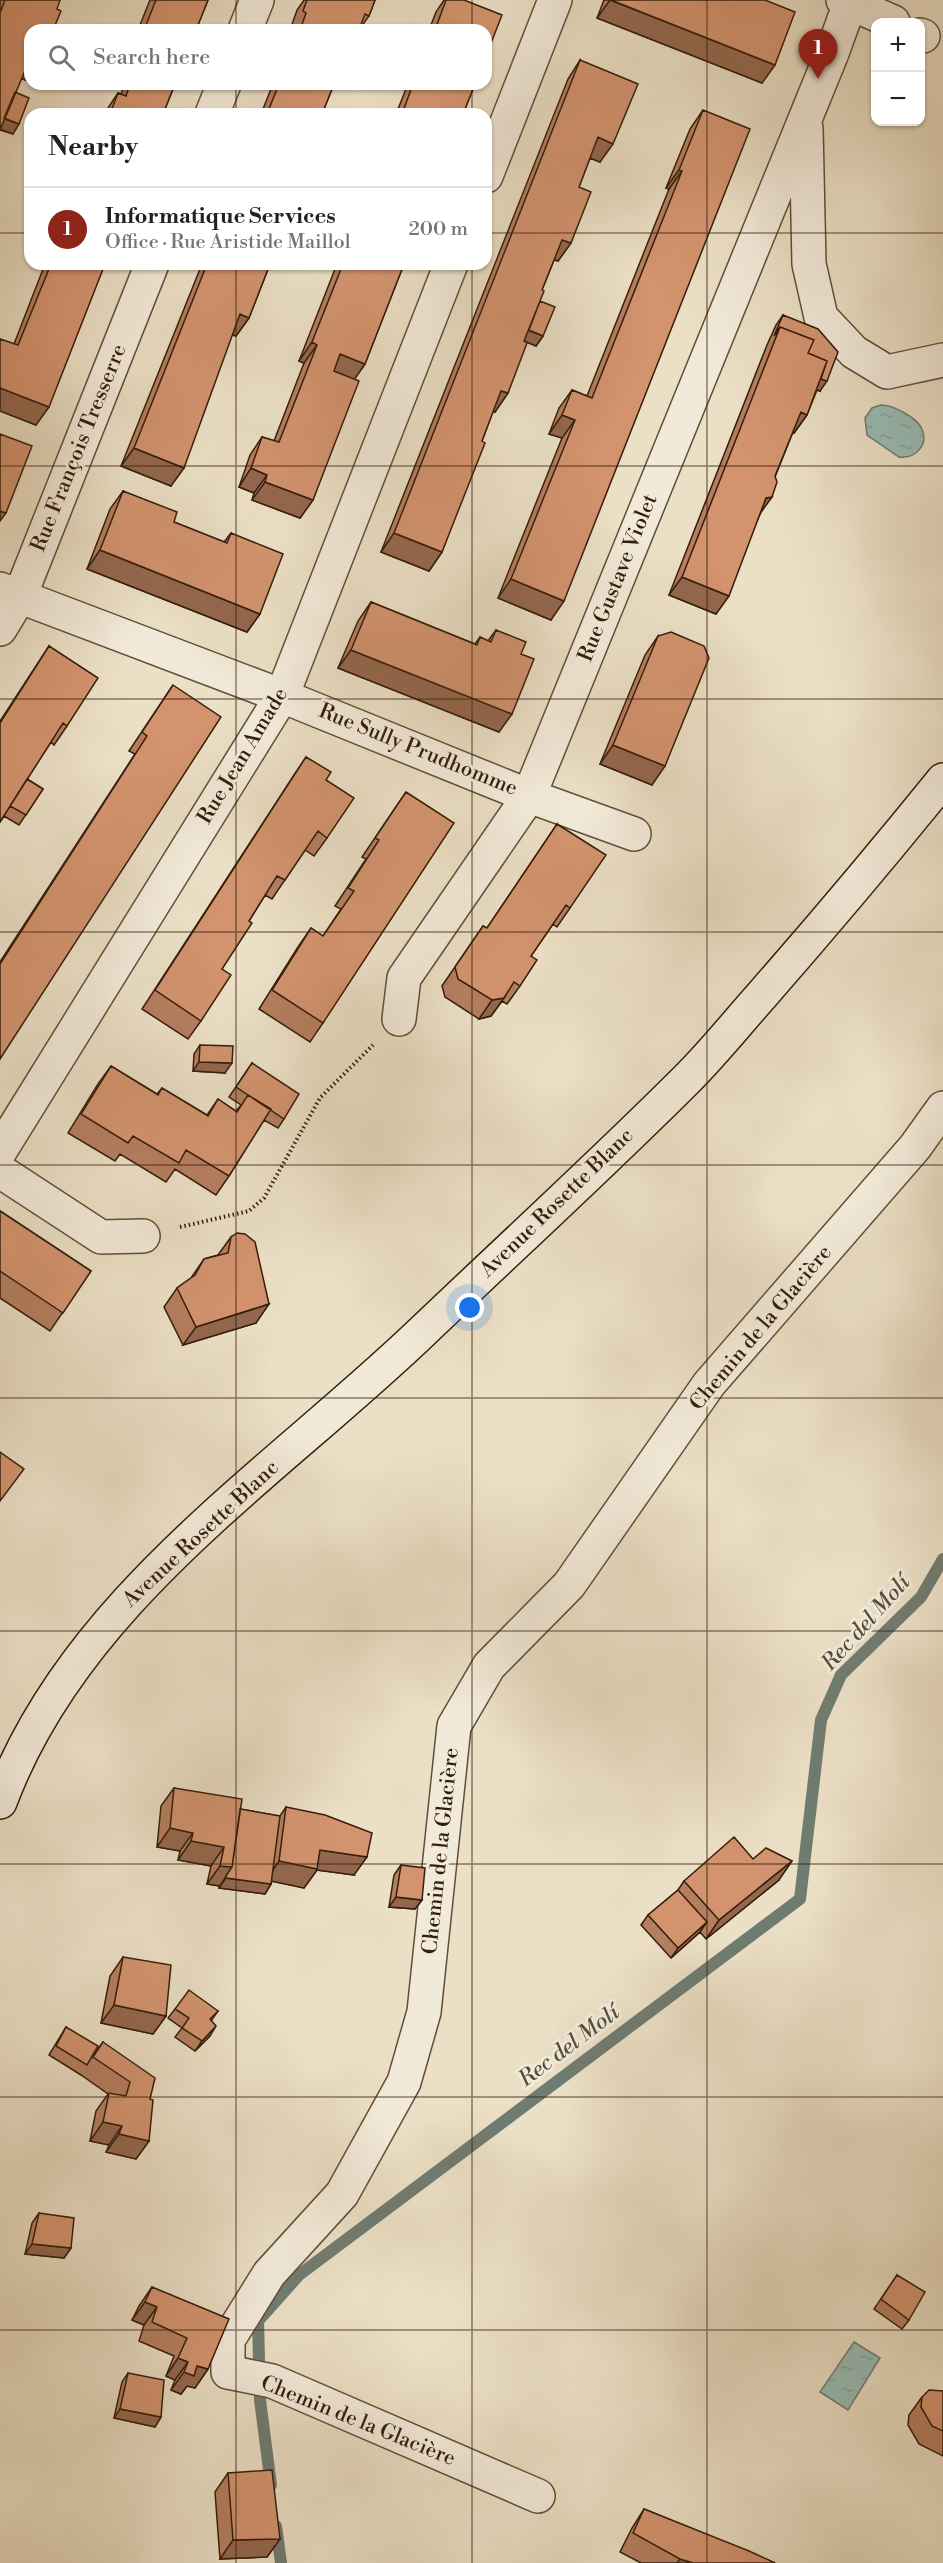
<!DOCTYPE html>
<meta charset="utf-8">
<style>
body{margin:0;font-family:"Libre Bodoni",serif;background:#f6f6f6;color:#202124}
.controls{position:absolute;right:18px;top:18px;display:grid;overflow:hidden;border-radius:12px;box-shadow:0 2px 4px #0004}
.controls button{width:54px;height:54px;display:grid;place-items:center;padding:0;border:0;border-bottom:2px solid #e0e0e0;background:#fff;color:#202124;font:30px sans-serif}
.you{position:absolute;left:470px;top:1308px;width:21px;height:21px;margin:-15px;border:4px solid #fff;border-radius:50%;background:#1a73e8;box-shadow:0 0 0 9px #1a73e833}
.badge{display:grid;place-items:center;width:39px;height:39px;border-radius:50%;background:#8f2418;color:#fff;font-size:20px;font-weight:700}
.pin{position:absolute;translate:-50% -50px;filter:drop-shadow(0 2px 3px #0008)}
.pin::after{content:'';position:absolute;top:32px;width:21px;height:18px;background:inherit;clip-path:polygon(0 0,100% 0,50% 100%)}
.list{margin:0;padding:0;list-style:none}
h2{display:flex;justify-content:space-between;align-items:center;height:78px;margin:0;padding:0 24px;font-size:26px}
h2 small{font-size:20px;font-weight:400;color:#757577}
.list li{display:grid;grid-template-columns:39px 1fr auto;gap:18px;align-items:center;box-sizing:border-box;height:84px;padding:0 24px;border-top:2px solid #e0e0e0}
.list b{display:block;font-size:22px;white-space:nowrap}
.list p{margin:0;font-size:20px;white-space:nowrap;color:#757577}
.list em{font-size:20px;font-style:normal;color:#757577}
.icon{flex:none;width:33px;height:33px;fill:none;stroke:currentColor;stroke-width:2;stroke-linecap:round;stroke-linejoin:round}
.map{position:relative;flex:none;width:943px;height:2563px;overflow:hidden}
.search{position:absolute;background:#fff;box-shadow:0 2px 4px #0004;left:24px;top:24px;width:468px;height:66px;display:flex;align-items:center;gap:15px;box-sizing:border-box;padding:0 21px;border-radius:18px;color:#757577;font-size:22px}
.panel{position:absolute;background:#fff;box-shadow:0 2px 4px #0004;left:24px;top:108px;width:468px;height:162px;border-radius:18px}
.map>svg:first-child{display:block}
</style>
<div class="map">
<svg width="943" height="2563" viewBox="0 0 943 2563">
<defs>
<pattern id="water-ripples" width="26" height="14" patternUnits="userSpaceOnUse" patternTransform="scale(1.5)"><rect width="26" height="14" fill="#98bcb5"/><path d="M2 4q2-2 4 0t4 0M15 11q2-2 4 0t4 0" fill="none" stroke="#84a19a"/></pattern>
</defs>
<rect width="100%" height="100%" fill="#ebdfc5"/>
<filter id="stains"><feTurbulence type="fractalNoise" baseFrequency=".00333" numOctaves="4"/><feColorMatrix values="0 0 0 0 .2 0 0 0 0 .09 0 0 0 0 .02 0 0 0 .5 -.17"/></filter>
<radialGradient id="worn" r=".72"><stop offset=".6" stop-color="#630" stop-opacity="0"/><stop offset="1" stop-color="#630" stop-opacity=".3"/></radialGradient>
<path fill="url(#water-ripples)" stroke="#707c71" stroke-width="1.5" d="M881,405C893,405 915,417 921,427C930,444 916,459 899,457L867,435L865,418L872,408Z
M854,2342L880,2358L848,2410L820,2392Z"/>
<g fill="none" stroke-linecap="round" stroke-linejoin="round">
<path stroke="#707c71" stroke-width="12" d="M271,2485L260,2400L258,2321L299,2275L800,1899L821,1720L841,1675L921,1597L943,1559
M276,2526L281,2563"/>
<g stroke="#624e3a" stroke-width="36">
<path id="minor" d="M850,3L893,22
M245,30L257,0
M920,35L923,36
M212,114L224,84
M806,128L809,264L821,317L854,352L887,372L943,360
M486,176L555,0
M0,589L282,696L529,796L634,834
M0,629L20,596L152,264
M399,1019L404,978L529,796L832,53L850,3L843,0
M0,1151L282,696L451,264
M0,1171L101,1237L143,1236
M538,2496L272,2381L228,2372V2340L269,2274L342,2194L404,2082L424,2012L454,1726L489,1666L569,1585L709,1384L915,1147L943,1108"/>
</g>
<g stroke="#351d0b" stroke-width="36">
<path id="secondary" d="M0,1802C75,1600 273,1475 423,1331C511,1247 601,1165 687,1079C714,1052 737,1023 762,995C824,924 884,853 943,780"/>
</g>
<path stroke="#351d0b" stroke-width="4" stroke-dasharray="1.5 3" stroke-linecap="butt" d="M180,1227L249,1211L264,1198L320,1098L373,1045"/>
<use href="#minor" stroke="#f2ead9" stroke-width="33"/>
<use href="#secondary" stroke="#f2ead9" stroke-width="33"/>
</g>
<path fill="#b57e5f" stroke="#351d0b" stroke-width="1.5" d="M0,0H60L30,30V78L28,81L21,78L15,92L13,134L0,130Z
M150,0H208L196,30H138Z
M304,0H375L369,16L359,30H290L297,10Z
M444,0H464L486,30H429L436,12Z
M604,0H765L762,83L597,18Z
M580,60L600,162L590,158L579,187L571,243L558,261L554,260L542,290L540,301L543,336L536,346L524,341L508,393L495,412L493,411L482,441L442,552L429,571L381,552L568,79Z
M125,84H175L163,114H104L118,93L121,94Z
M273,84H334L322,114H261Z
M408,84H475L463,114H396Z
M703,110L551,620L498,598L562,438L549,434L559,408L572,390L587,396L669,189L666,188L690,129Z
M45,264H105L36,425L0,411V339L14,344Z
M202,264H270L249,318L236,336L232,335L171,486L121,466Z
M337,264H404L365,364L354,379L313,500L300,518L252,500L254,493L239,487L250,455L262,437L274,441L304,363L299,361Z
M783,315L820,391L817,390L807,415L794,433L793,432L761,512L716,614L669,595L767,345L776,325Z
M123,491L174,522L224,542L231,533L260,614L247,632L87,569L110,509Z
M371,602L475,644L480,637L488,641L496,630L521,654L499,732L338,668L358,621Z
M658,636L652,785L600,764L645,655Z
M49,646L67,726L54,745L51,742L27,779L43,789L19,825L4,816L0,822V721Z
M173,685L0,1059V962L135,754L129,751Z
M306,757L326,780L327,838L314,856L305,850L272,899L265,895L249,921L222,969L201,1021L188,1039L142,1009L294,775Z
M406,792L323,1023L310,1042L259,1009L298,947L311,928L323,936L341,909L335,906L366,859L362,857Z
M557,824L570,908L557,927L553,924L531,956L520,986L507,1004L502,1001L491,1016L479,1019L445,997L442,986L483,926L487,928Z
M200,1045L225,1073L193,1071L194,1054Z
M252,1063L284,1119L278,1128L264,1120L229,1176L216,1195L175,1169L166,1182L120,1154L115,1161L68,1133L98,1084L111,1066L157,1094L162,1088L207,1115L218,1099L236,1111L241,1105L229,1097Z
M0,1211L91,1271L50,1331L0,1298Z
M231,1237L256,1323L183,1345L164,1307L177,1288L191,1278L204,1259L218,1255Z
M174,1788L240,1809L280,1816L286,1807L354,1875L317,1870L304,1888L272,1881L271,1884L265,1894L219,1888V1886L207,1884L211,1866L178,1860L180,1851L157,1847L161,1806Z
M753,1859L779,1880L706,1939L700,1932L671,1958L641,1925L648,1915L678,1890L684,1881Z
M401,1865L422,1900L415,1909L389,1907L394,1875Z
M123,1957L166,2016L153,2034L101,2023L110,1976Z
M175,2009L218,2011L211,2021L210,2036L195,2051L175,2037L182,2028L168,2018Z
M66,2027L91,2058L103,2042L150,2099L149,2141L136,2159L106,2152L109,2145L90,2141L96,2111L108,2094L81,2075L49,2055Z
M39,2213L71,2248L64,2258L25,2254L32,2223Z
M897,2275L909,2320L902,2329L874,2309Z
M152,2287L208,2369L195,2388L187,2386L181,2394L171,2390L175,2380L166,2376L174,2356L139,2341L144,2325L132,2320L139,2306Z
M128,2373L161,2417L155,2427L114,2418L122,2382Z
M943,2391V2456L919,2444L908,2425L909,2415L922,2397Z
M228,2473L280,2539L267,2557L220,2559L215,2492Z
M644,2509L775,2563H641L620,2552L632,2528Z"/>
<path fill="#93674d" stroke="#351d0b" stroke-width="1.5" d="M610,0L775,65L762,83L597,18Z
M30,59V78L28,81L17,77Z
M2,118L19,124L13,134L0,129Z
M598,137L613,144L600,162L585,156Z
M679,170L682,171L669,189L666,188Z
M562,240L571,243L558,261L549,258Z
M240,314L249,318L236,336L227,332Z
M527,330L543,336L536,346L520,339Z
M312,342L317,345L304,363L299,361Z
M340,354L365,364L352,383L327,372Z
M818,378L827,381L820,391L811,388Z
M0,388L49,407L36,425L0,411Z
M501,391L508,393L495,412L488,409Z
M801,412L807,415L794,433L788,431Z
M562,415L575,420L562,438L549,434Z
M134,448L184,468L171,486L121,466Z
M251,468L267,475L254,493L239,487Z
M265,482L313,500L300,518L252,500Z
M772,497L759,515L766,498Z
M0,511L6,513L0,521Z
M394,533L442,552L429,571L381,552Z
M100,550L260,614L247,632L87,569Z
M682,577L729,596L716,614L669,595Z
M511,579L564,601L551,620L498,598Z
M351,650L512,714L499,732L338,668Z
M613,745L665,766L652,785L600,764Z
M504,998L491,1016L479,1019L492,1000Z
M199,1062L232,1063L225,1073L193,1071Z
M269,1304L256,1323L183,1345L196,1327Z
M170,1828L193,1833L180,1851L157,1847Z
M191,1841L224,1847L211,1866L178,1860Z
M320,1850L367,1857L354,1875L317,1870L304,1888L266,1880L279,1861Z
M792,1861L779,1880L706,1939L719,1920Z
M220,1866L232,1867L220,1886L207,1884Z
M226,1878L271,1884L265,1894L219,1888Z
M396,1897L422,1900L415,1909L389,1907Z
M707,1922L700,1932L671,1958L678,1948Z
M114,2005L166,2016L153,2034L101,2023Z
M216,2026L210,2036L195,2051L202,2041Z
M103,2122L122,2126L109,2145L90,2141Z
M119,2134L149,2141L136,2159L106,2152Z
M32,2244L71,2248L64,2258L25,2254Z
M145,2302L157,2307L144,2325L132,2320Z
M178,2358L188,2362L175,2380L166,2376Z
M197,2366L208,2369L195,2388L187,2386L181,2394L171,2390L184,2372Z
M120,2409L161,2417L155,2427L114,2418Z
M280,2539L267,2557L220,2559L233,2540Z
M680,2559L693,2563H677Z"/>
<path fill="#d2936e" stroke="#351d0b" stroke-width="1.5" d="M5,0H60L57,9L61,11L53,30H30V59L0,130V13Z
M156,0H208L196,30H144Z
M307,0H375L369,16L365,14L359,30H300L306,13L303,11Z
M446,0H464L502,15L486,56V30H435Z
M611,0H765L795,12L775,65Z
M580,60L638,84L613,144L598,137L579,187L591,192L571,243L562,240L542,290L544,291L524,341L527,343L508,393L501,391L482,441L485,443L442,552L394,533Z
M130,84H175L163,114H110L118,93L126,96Z
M279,84H334L322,114H267Z
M413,84H475L463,114H402Z
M15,92L29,98L19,124L4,118Z
M703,110L750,129L564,601L511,579L575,420L562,415L572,390L592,398L682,171L679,170Z
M51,264H105L49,407L0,388V339L18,345Z
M207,264H270L249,318L240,314L184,468L134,448Z
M343,264H404L365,364L340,354L334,371L359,381L313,500L265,482L267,475L251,468L262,437L279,442L317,345L312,342Z
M540,301L555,307L543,336L529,330Z
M783,315L818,329L838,352L827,381L821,379L827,361L808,353L814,340L780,327L774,336Z
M780,327L814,340L808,353L827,361L807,415L801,412L775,476L777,482L772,497L766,498L729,596L682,577Z
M0,434L32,446L6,513L0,511Z
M123,491L177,512L174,522L227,543L231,533L283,554L260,614L100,550Z
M371,602L477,645L480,637L491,642L496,630L526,642L521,654L534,659L512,714L351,650Z
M671,632L704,646L709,658L665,766L613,745L658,636Z
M49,646L98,678L67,726L63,723L0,822V723Z
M173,685L221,717L0,1059V964L147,736L142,732Z
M306,757L331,772L326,780L354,798L327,838L318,831L285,880L277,876L249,921L252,923L222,969L231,975L201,1021L155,990Z
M27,779L43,789L26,815L10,806Z
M406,792L454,823L323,1023L272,990L311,928L323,936L354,891L348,888L379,840L375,838Z
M557,824L606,855L570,908L566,905L531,956L537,960L520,986L514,982L504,998L492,1000L458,979L455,967L483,926L487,928Z
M200,1045L233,1046L232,1063L199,1062Z
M252,1063L299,1094L284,1119L236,1087Z
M111,1066L158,1095L162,1088L208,1116L218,1099L237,1112L248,1095L271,1109L229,1176L186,1150L179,1163L133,1136L128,1143L81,1114Z
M0,1211L91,1271L63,1313L0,1271Z
M237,1233L245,1234L255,1242L269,1304L196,1327L177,1288L195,1275L204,1259L228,1253L231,1237Z
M0,1452L24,1469L0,1501Z
M174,1788L242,1799L232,1867L220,1866L224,1847L191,1841L193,1833L170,1828Z
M286,1807L325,1815L372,1833L367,1857L320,1850L317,1869L279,1861Z
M240,1809L280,1816L271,1884L226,1878V1876L232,1867Z
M734,1837L753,1859L766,1848L792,1861L719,1920L684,1881Z
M401,1865L425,1868L422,1900L396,1897Z
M678,1890L707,1922L678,1948L648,1915Z
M123,1957L171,1965L166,2016L114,2005Z
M189,1990L218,2011L210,2019L216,2026L202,2041L182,2028L189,2018L175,2009Z
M66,2027L98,2046L87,2065L56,2046Z
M103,2042L155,2078L150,2099L153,2100L149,2141L119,2134L122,2126L103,2122L109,2093L126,2096L130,2082L93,2057Z
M39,2213L74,2218L71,2248L32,2244Z
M897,2275L925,2292L909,2320L881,2299Z
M152,2287L229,2319L208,2369L197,2366L194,2376L184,2372L188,2362L178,2358L187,2338L152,2322L157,2307L145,2302Z
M128,2373L164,2380L161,2417L120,2409Z
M929,2390L943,2391V2431L932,2426L921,2407L922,2397Z
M272,2470L280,2539L233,2540L228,2473Z
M644,2509L749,2551L775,2563H693L680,2559L633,2533Z"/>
<path fill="none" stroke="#351d0b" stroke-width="1.5" stroke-opacity="0.55" d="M236,0V30M472,0V30M707,0V2563M236,84V114M472,84V114M0,233H30M486,233H943M236,264V2563M472,264V2563M0,466H943M0,699H943M0,932H943M0,1165H943M0,1398H943M0,1631H943M0,1864H943M0,2097H943M0,2330H943"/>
<g text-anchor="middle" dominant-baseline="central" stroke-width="6" stroke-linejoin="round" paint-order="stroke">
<g font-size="21" fill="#351d0b" stroke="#f2ead9">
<text transform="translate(79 448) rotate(-68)">Rue François Tresserre</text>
<text transform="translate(618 578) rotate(-68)">Rue Gustave Violet</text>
<text transform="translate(418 750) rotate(22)">Rue Sully Prudhomme</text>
<text transform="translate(243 756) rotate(-59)">Rue Jean Amade</text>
<text transform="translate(557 1203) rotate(-44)">Avenue Rosette Blanc</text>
<text transform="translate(761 1328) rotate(-50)">Chemin de la Glacière</text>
<text transform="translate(201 1534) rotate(-43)">Avenue Rosette Blanc</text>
<text transform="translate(441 1851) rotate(-84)">Chemin de la Glacière</text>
<text transform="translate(358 2421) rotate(22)">Chemin de la Glacière</text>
</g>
<g font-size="22" font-style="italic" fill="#534d3e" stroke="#f2ead9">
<text transform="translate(866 1623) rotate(-48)">Rec del Molí</text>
<text transform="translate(569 2046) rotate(-37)">Rec del Molí</text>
</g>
</g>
<rect width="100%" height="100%" filter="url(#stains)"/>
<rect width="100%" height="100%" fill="url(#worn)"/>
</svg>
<div class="controls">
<button>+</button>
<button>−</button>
</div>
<div class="you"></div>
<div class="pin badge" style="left:818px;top:79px">1</div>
<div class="search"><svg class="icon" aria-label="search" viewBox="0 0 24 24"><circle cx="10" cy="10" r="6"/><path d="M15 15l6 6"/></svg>Search here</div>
<section class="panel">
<h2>Nearby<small></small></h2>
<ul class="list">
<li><span class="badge">1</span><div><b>Informatique Services</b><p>Office · Rue Aristide Maillol</p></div><em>200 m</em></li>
</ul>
</section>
</div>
